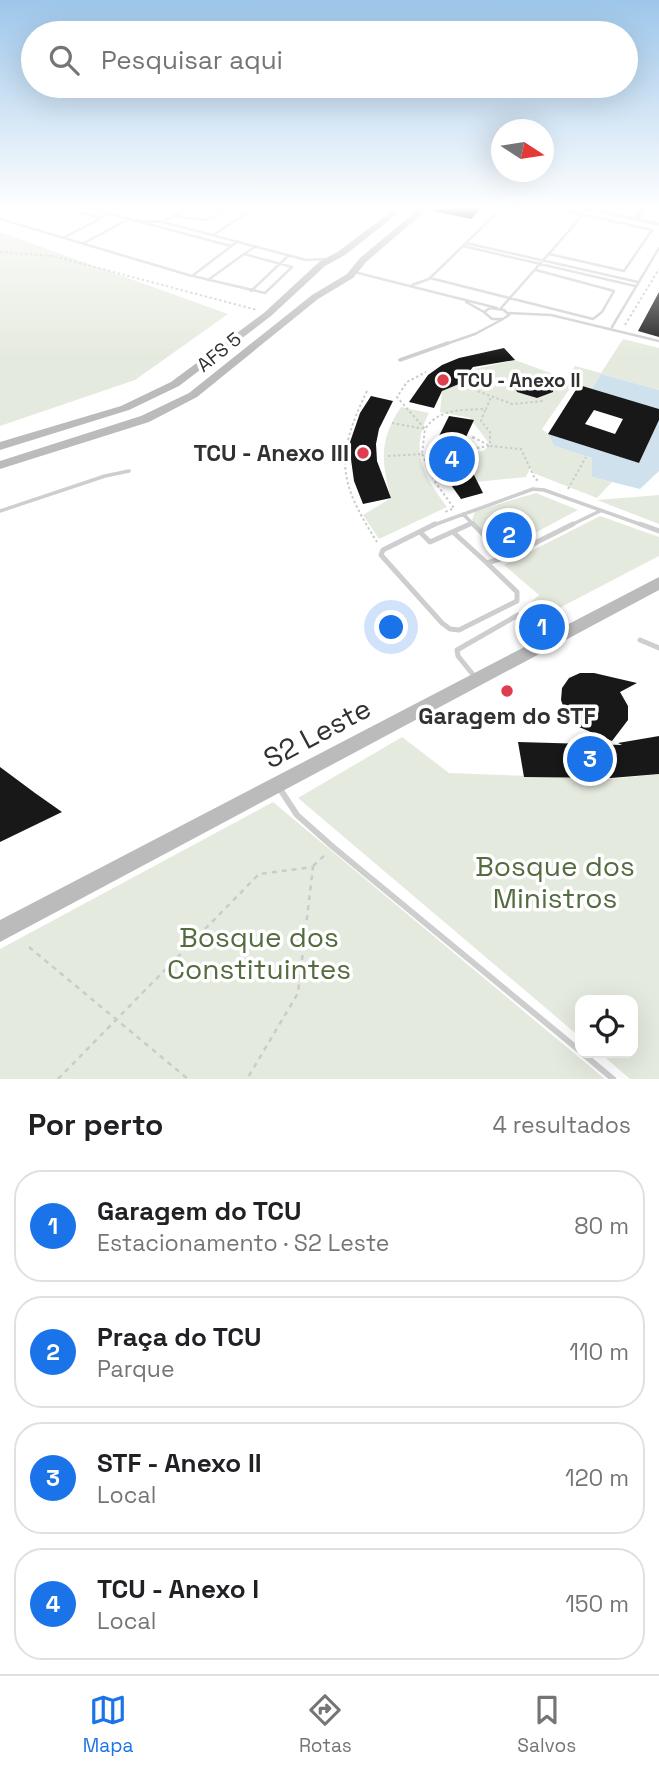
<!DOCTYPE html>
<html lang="pt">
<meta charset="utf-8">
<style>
body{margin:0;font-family:"Space Grotesk",sans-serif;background:#f2f2f2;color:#202124}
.controls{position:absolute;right:21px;bottom:21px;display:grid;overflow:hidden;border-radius:14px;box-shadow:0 7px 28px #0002}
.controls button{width:63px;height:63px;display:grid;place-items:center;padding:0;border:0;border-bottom:2px solid #e0e0e0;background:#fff;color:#202124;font:35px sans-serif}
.compass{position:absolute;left:491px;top:119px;width:63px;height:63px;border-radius:50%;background:#fff;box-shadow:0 7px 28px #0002;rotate:102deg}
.you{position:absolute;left:392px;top:628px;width:24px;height:24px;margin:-18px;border:5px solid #fff;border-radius:50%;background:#1a73e8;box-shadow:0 0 0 10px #1a73e833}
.badge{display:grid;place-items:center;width:46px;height:46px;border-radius:50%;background:#1a73e8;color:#fff;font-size:23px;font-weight:700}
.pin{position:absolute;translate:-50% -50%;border:4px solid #fff;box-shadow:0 2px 7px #0006}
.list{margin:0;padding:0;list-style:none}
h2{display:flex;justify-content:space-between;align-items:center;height:91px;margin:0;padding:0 28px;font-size:30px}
h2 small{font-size:23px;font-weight:400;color:#757577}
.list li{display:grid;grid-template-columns:46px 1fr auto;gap:21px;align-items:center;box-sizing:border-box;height:112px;margin:0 14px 14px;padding:0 14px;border:2px solid #e0e0e0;border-radius:28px}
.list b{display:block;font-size:26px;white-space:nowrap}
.list p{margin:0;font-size:23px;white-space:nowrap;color:#757577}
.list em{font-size:23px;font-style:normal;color:#757577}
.icon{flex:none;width:38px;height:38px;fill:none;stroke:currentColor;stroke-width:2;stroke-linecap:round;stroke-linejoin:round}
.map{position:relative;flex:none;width:659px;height:1079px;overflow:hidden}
.search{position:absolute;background:#fff;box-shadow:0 7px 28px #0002;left:21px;right:21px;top:21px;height:77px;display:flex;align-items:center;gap:18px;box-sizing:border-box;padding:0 24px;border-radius:38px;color:#757577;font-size:26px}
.sheet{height:595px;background:#fff}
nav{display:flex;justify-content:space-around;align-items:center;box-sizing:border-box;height:98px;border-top:2px solid #e0e0e0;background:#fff;font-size:19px;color:#757577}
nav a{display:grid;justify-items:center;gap:4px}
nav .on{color:#1a73e8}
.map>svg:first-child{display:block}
</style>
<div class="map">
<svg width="659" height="1079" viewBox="0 0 659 1079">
<rect width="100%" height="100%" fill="#fff"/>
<path fill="#e5eade" d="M0,232L228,314L135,380L0,426Z
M623,339L659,348V390L601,374L592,389L573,384L542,429L548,434L554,446L592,458V477L612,482L597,498L533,473L530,468L526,477L476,482L468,468L471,453L483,451L490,445L470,418L440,412L442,391L459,384L470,370L515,360L567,379L575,366L601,373Z
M401,407L429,413C409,451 424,476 447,507L379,539L363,515L391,498C381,461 379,440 401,407Z
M536,493L578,510L503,550L472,520L475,511Z
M659,495V524L597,500Z
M600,516L659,537V556L544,616L529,604L539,595L504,565Z
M402,737L449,773L611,779L659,774V1079H630L600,1053H633V1000H580V1037L298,798Z
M273,802L605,1079H0V949Z"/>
<path fill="#cee1ec" d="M601,374L659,390V409L592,389Z
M659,420V471L640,489L592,477V458L554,446L548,434L639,463Z"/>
<path fill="#181818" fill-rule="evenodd" d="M434,207H483L471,219L433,211Z
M659,292V337L638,331Z
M504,348L515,360L473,367L459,384L442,391L434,408L409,402L428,375L442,365L459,358Z
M522,374L546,377L554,384L553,392L537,398L517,392L512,380Z
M579,385L659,409V420L639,463L548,434ZM594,410L623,419L615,434L585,424Z
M371,396L393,401L379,429L376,444L377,461L391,498L363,504L354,481L349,445L360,413Z
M449,416L474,420L466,437L464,455L483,493L461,499L444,475L437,451L438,438Z
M580,673H594L637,683L620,692L628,706V720L612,741L579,727L567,717L561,700L562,688L569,678Z
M659,736V774L611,778L524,777L518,742L622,745L618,743Z
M0,767L35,793L62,812L0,842Z"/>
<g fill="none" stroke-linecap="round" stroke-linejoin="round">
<path stroke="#cbcbcb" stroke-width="2" stroke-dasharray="2.5 2.5" stroke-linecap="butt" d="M0,252L53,256L257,310
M625,325L659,269
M459,384L512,404L543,401
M367,391C335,458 338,480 377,542
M485,410L481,421L490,432V446
M392,423L425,429C439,408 463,410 486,409L491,397
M473,437L490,446L470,449Z
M490,446L521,449L535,479L540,481
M422,454L435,482L454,508L445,512
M388,456L422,454L425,429L397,397L407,382L426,372
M568,489L586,457"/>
<path stroke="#cbcbcb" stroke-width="2.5" stroke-dasharray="5 5" stroke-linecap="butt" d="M313,866L327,853
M29,947L188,1079
M58,1079L259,874L313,867L298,993L247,1079"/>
<path stroke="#cecece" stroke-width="2.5" d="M62,207L101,218
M84,207L231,246
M98,207L112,211
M548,207L652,230L624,271L549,254
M175,215L189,207
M0,219L192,276L238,241
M133,220L163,222L306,260L327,259
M164,221L173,216L206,220L232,207
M213,235L257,207
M63,238L109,214L114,207
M84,243L129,219
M466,243L638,282
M463,246L635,286
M354,272L497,308
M193,276L265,293L292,267L244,254L256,246
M430,278L593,319L602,312L614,291L536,270
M208,280L244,254
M412,285L429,279L503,207
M251,291L288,256
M466,302L484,312
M490,308L504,310L509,315L503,319H492L484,312Z
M501,308L583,215
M508,313L551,315L659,341
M612,327L659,248
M443,345L475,334L503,319"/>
<path stroke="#cecece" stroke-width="3.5" d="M400,360L448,343
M0,511L105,476L129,471
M463,514L475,526
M431,526L533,489L544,490L645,526
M466,526L473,523
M569,526L600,511"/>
<path stroke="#cecece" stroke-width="5" d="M435,524L383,550L381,555L442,623L450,629L459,630L517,601V592L487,563L509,556L573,524
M473,524L506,557
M640,524L659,531
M420,532L430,542L470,524
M453,532L487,563
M640,640L659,648
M475,677L458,656L457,650L518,615L528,617L550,640"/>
<path stroke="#cecece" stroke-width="6" d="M280,789L297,815L333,847L580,1051
M582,1053L613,1079"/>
<path fill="#cecece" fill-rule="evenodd" d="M571,207H585L634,217L640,207H647L640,218L659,222V226Z"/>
<path fill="#bbb" fill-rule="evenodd" d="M397,207H406L345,255L325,266L271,316L179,386L129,410L0,450V442L121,406L171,382L265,312L319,262L339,251Z
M421,207H430L366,262L353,278L318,299L197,397L149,422L0,469V461L141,416L189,393L312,295L347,274L360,258Z
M659,577V590L0,942V920Z"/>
</g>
<linearGradient id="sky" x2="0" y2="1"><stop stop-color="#9dc6ea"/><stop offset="0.58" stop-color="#fff"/><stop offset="1" stop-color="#fff" stop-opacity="0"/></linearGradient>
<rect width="659" height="358" fill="url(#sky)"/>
<g fill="#dd3f4e" stroke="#fff" stroke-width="2.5">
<circle cx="443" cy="380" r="7"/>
<circle cx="363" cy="453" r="7"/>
<circle cx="507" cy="691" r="7"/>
</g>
<g text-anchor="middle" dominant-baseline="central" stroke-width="7" stroke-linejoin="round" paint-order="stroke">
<g font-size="19" fill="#313131" stroke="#fff">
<text transform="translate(219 352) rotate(-39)">AFS 5</text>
</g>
<g font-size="19" font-weight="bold" fill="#313131" stroke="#fff" text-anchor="start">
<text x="457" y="380">TCU - Anexo II</text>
</g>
<g font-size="23" font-weight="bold" fill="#313131" stroke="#fff" text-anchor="end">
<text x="349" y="453">TCU - Anexo III</text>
<text x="507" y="716" text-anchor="middle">Garagem do STF</text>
</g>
<g font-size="28" fill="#313131" stroke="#fff">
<text transform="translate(317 733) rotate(-28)">S2 Leste</text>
</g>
<g font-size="28" fill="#556c40" stroke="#fff">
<text x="555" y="866">Bosque dos<tspan x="555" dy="32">Ministros</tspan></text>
<text x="259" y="937">Bosque dos<tspan x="259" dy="32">Constituintes</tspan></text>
</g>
</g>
</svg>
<div class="controls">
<button><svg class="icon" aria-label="locate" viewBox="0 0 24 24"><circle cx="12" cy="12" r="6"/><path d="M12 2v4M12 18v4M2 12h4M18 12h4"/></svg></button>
</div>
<svg class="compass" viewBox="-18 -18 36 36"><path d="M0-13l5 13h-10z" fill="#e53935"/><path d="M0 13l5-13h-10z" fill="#757577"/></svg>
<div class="you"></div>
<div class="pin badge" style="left:542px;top:627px">1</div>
<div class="pin badge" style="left:509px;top:535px">2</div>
<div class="pin badge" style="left:590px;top:759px">3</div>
<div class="pin badge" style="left:452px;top:459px">4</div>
<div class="search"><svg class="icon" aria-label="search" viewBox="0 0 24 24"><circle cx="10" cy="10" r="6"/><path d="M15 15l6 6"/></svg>Pesquisar aqui</div>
</div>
<section class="sheet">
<h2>Por perto<small>4 resultados</small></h2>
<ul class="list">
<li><span class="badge">1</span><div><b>Garagem do TCU</b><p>Estacionamento · S2 Leste</p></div><em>80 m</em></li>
<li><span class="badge">2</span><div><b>Praça do TCU</b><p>Parque</p></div><em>110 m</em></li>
<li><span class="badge">3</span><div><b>STF - Anexo II</b><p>Local</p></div><em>120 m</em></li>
<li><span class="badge">4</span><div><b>TCU - Anexo I</b><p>Local</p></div><em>150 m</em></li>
</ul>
</section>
<nav>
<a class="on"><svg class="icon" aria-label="map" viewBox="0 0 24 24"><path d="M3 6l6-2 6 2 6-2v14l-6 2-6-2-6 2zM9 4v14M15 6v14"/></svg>Mapa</a>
<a><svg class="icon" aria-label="directions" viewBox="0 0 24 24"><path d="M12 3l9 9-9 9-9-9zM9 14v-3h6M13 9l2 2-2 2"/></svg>Rotas</a>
<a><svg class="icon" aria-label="saved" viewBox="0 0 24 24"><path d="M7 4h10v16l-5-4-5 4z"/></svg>Salvos</a>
</nav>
